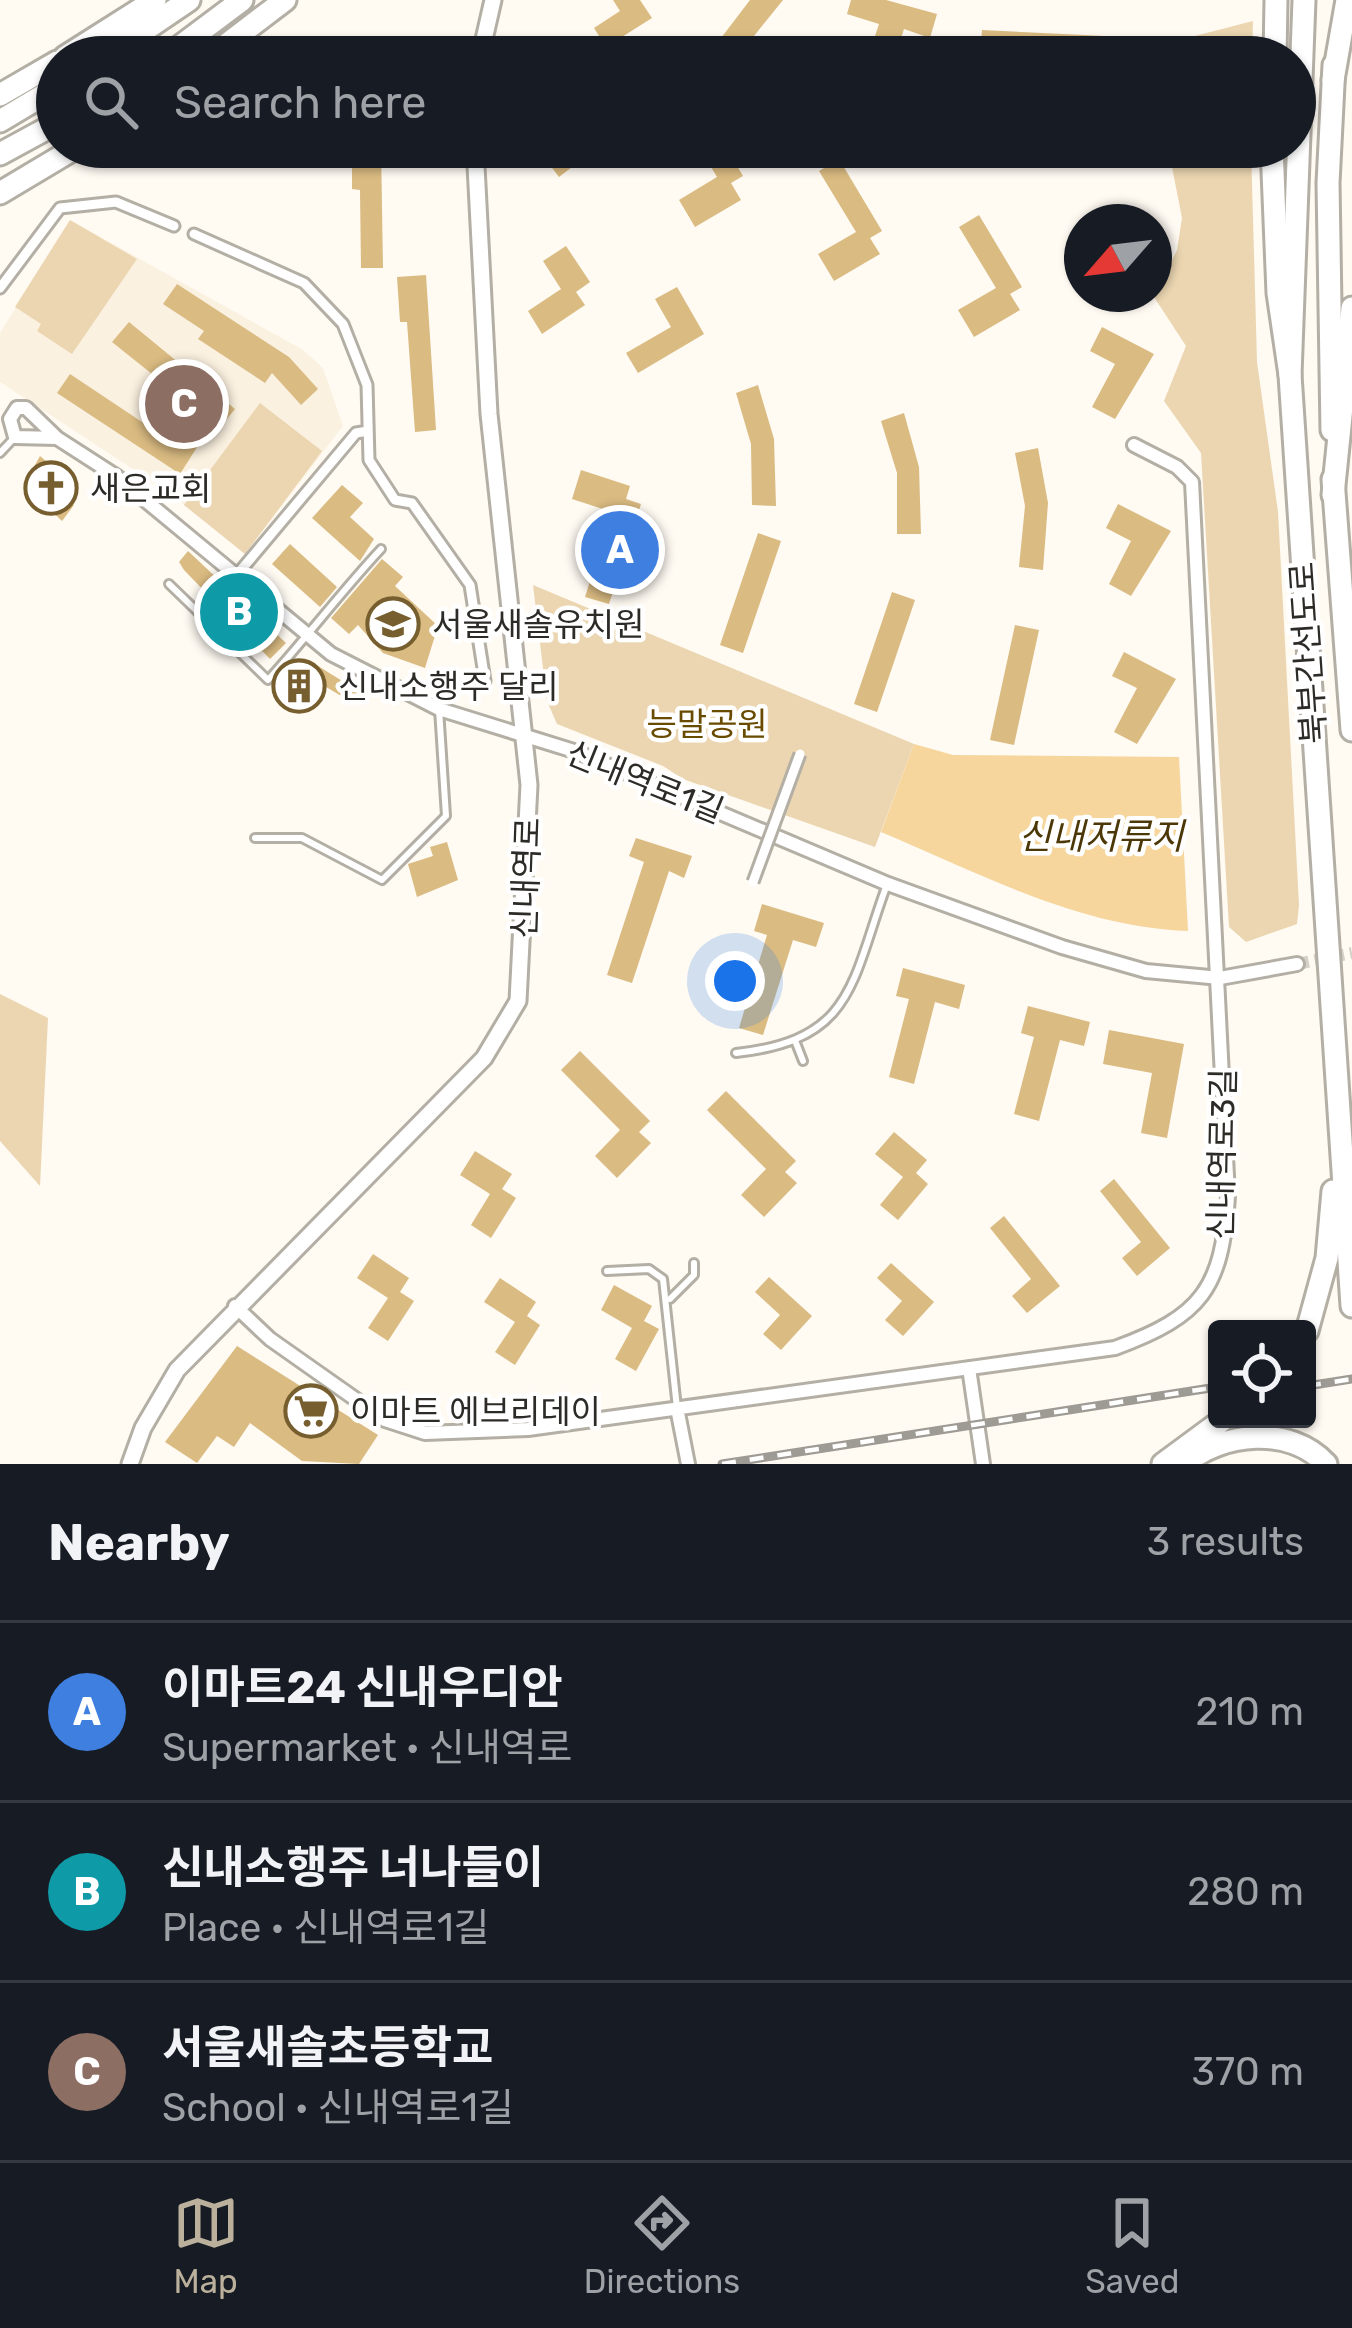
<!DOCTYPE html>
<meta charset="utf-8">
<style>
body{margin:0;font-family:Rubik,"Noto Sans KR",sans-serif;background:#20242c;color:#f1f3f6}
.controls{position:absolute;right:36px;bottom:36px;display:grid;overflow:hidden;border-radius:12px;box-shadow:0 3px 9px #0004}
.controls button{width:108px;height:108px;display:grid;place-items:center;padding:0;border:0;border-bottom:3px solid #363941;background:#171b24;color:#f1f3f6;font:60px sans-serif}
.compass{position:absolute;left:1064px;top:204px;width:108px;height:108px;border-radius:50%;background:#171b24;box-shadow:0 3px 9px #0004;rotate:242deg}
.you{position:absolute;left:735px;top:981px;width:42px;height:42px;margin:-30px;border:9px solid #fff;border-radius:50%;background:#1a73e8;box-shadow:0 0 0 18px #1a73e833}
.badge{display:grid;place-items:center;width:78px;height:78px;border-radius:50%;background:#bab09c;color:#fff;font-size:39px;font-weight:700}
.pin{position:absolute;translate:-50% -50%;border:6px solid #fff;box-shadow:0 3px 12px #0006}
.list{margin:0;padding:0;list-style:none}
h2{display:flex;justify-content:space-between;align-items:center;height:156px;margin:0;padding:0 48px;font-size:51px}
h2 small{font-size:39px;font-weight:400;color:#9ea1a6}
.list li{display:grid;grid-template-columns:78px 1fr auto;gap:36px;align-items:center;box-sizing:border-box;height:180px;padding:0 48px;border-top:3px solid #363941}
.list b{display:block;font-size:45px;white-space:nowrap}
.list p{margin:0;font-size:39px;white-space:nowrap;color:#9ea1a6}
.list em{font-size:39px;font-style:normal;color:#9ea1a6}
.icon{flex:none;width:66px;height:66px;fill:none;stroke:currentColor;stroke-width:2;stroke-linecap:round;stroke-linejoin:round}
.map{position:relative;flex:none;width:1352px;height:1464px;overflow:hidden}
.search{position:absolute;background:#171b24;box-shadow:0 3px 9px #0004;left:36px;right:36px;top:36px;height:132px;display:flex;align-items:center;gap:30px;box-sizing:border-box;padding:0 42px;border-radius:66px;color:#9ea1a6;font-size:45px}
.sheet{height:696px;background:#171b24}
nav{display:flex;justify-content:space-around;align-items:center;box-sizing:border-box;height:168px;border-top:3px solid #363941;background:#171b24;font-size:33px;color:#9ea1a6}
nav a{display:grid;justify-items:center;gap:6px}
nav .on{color:#bab09c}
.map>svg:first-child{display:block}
</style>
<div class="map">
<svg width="1352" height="1464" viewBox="0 0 1352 1464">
<rect width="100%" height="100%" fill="#fffaf2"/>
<path fill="#fbf1e0" d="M70,220L303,350L323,368L343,426L245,554L168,492L0,382V333Z"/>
<path fill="#ebd6b1" d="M1253,21L1252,57H1188L1187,38Z
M1168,147H1251L1257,362L1278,512L1299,905L1297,924L1246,942L1229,927L1201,453L1164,401L1186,346L1154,297L1177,250L1182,218Z
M70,220L137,259L72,354L37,331L41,324L15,307Z
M260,403L322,451L245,554L184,505Z
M533,585L914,744L875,847L683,779L663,766L557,724L547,701Z
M0,994L48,1018L40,1186L0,1141Z"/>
<path fill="#f6d69d" d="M914,744L953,755L1179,757L1188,931C1079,927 981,874 881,832Z"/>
<path fill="#dabb82" d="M613,0H640L652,18L606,47L594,28L620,11Z
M750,0H783L737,57L718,42Z
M851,0H886L937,14L930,38L904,29L895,57H868L879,24L847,14Z
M982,30L1167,39L1166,57L980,54Z
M352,147H381L383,268H361L360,190L352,189Z
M555,147H598L559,177L543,156Z
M699,147H726L743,176L731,183L741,200L695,227L679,200L717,177Z
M839,159L882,231L870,238L880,254L834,281L818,254L856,232L819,171Z
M979,215L1022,287L1010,294L1020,310L974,337L958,310L996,288L959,227Z
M566,246L590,282L576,292L585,305L542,334L528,311L561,289L543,261Z
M426,275L436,430L415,432L407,322H400L397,277Z
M177,284L289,357L318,389L301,405L272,373L265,383L198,339L204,331L163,304Z
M677,287L704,334L638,373L626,353L671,327L655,299Z
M129,322L235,409L214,435L208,430L180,474L57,393L70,374L145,424L167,386L112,342Z
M1102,327L1154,354L1115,419L1092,407L1115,364L1090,351Z
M758,385L774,439L776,506L752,505L751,444L736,393Z
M904,413L919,467L921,534H897V473L881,421Z
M1038,448L1048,503L1043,570L1019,567L1025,506L1015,453Z
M40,456L73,484L67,500L74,505L62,521L24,485Z
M581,470L630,486L626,499L641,504L609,604L585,597L612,512L572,499Z
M342,485L363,503L350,517L374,539L360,561L312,518Z
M1118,504L1171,531L1131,596L1109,584L1131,541L1106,528Z
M758,533L781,541L743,653L720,645Z
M290,544L337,587L320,607L272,564Z
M188,551L286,643L270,659L184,570L179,562Z
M382,559L403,577L395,586L438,626L425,668L383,653L358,625L349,634L331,618Z
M892,592L915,600L877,712L854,704Z
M1015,625L1039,630L1014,745L990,740Z
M1124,652L1176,679L1137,744L1114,732L1137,688L1112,676Z
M310,661L360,692L353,703L316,681L298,704L282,692Z
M636,838L692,856L684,878L669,871L632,983L607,975L644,862L629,856Z
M447,842L458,880L417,897L408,864L433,856L430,847Z
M762,904L824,923L816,947L793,940L763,1035L739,1028L767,935L754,931Z
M903,968L965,985L959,1009L935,1002L914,1084L889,1077L909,999L896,996Z
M1028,1006L1090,1022L1084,1046L1060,1040L1039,1121L1014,1114L1034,1037L1021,1033Z
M1109,1030L1184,1044L1167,1138L1141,1133L1152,1073L1103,1064Z
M580,1051L650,1121L639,1132L651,1143L617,1178L595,1156L620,1130L561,1070Z
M726,1091L796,1161L785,1172L797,1183L764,1217L741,1195L766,1169L707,1110Z
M894,1132L927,1160L916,1173L928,1184L898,1220L880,1205L903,1177L875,1154Z
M475,1151L512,1174L502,1189L516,1198L491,1238L471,1225L490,1194L460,1175Z
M1114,1179L1170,1248L1137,1276L1122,1258L1141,1242L1100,1191Z
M1004,1216L1060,1286L1027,1313L1012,1296L1031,1279L990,1228Z
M373,1254L409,1278L400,1292L414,1301L388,1341L368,1328L388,1298L357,1278Z
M891,1263L934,1302L903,1336L885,1320L902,1301L877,1278Z
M769,1277L812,1316L781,1350L763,1334L780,1315L755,1292Z
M500,1278L536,1302L527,1316L540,1325L515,1365L495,1352L515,1322L484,1302Z
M614,1285L652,1306L644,1321L659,1329L636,1371L615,1359L632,1328L601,1310Z
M237,1346L378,1435L359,1464L302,1461L250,1423L234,1447L217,1436L197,1463L165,1442Z"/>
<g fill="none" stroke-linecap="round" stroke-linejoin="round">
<path stroke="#d5d1c9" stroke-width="12" stroke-dasharray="12 6" stroke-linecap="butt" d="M1297,964L1352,953"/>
<g stroke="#b4afa5" stroke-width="12">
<path id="service" d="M0,453L15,437
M169,584L268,680C307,637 341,592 381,549
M255,838H302L382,880L446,816L439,709
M796,1043L803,1061
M736,1053C853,1040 851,984 886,887
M607,1271L649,1269L663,1279L677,1408
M670,1299L694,1275V1263"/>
</g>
<g stroke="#b4afa5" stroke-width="15">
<path id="pedestrian" d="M194,234L304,283L343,324L367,385L369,460L395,500L412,503L470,585L485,681
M0,288L60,208L116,202L174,226
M236,576L356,433L368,431"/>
</g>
<g stroke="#b4afa5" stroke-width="18">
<path id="minor" d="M57,438L15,437L10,419L17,408H26L57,438L116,476L331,654L439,709L574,751L888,884L1062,947L1146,971L1220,978L1297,964
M235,1306L270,1339L385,1420L425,1433L528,1429L1115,1348C1202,1316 1222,1289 1228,1196L1192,482L1177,467L1134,445
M969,1368L983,1464
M677,1408L688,1464"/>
</g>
<g stroke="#b4afa5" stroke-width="21">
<path id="tertiary" d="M480,57L493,0
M130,1464L143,1428L177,1370L484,1058L518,1001L529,785L489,414L475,147"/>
</g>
<g stroke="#b4afa5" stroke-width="27">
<path id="trunk" d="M1304,0L1290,375L1352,1306
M1332,430L1328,183L1334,65
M1333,479L1352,730
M1307,1331L1327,1258L1333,1191
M1163,1464L1224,1419
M1184,1464C1222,1432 1290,1425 1326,1464"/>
</g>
<g stroke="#b4afa5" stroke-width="27">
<path id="motorway" d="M65,57L155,0
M105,57L189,0
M166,57L242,0
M210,57L285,0
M1275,57L1276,0
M1333,80L1347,0
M0,95L57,62
M0,121L57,87
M1272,147L1278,293L1290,375
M0,154L57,123
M0,193L77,147
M1333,495L1352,308"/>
</g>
<use href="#service" stroke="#fff" stroke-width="6"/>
<use href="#pedestrian" stroke="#fff" stroke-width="9"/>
<use href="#minor" stroke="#fff" stroke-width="12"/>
<use href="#tertiary" stroke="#fff" stroke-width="15"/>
<use href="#trunk" stroke="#fff" stroke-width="21"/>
<use href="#motorway" stroke="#fff" stroke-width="21"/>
<g stroke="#9e9a94" stroke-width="9">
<path id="rail" d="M1307,1386L1352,1379
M722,1464L1217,1387"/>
</g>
<use href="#rail" stroke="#fff" stroke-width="4.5" stroke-dasharray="14" stroke-linecap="butt"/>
<g stroke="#b4afa5" stroke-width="15" stroke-linecap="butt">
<path id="pedestrian-bridge" d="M753,882L800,754"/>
</g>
<use href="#pedestrian-bridge" stroke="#fff" stroke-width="9"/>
</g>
<defs>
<g id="church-ring" transform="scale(2.7)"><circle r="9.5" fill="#fff" stroke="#765e2f" stroke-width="1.5"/><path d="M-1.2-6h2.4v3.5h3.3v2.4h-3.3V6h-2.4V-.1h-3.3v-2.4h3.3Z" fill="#765e2f"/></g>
<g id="school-ring" transform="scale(2.7)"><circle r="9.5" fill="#fff" stroke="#765e2f" stroke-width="1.5"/><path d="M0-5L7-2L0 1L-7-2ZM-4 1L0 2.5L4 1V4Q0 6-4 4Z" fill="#765e2f"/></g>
<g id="building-ring" transform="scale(2.7)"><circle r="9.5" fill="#fff" stroke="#765e2f" stroke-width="1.5"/><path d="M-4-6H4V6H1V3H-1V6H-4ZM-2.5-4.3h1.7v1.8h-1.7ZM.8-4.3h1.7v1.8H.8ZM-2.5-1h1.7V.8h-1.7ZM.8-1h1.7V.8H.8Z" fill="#765e2f"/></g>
<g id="supermarket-ring" transform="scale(2.7)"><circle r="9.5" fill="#fff" stroke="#765e2f" stroke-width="1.5"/><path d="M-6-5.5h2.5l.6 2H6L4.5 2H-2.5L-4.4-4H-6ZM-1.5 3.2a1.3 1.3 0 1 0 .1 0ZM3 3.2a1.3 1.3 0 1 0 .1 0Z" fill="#765e2f"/></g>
</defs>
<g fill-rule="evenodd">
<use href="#church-ring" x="51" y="488"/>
<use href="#school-ring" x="393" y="624"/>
<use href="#building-ring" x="299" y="686"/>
<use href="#supermarket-ring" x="311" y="1411"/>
</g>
<g text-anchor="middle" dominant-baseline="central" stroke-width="9" stroke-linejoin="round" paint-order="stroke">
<g font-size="33" fill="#2d2b27" stroke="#fff" text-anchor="start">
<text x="90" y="488">새은교회</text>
<text x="432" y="624">서울새솔유치원</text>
<text x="338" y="686">신내소행주 달리</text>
<text x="350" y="1411">이마트 에브리데이</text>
</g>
<g font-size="33" fill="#2d2b27" stroke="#fff">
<text transform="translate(1308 653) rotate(-94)">북부간선도로</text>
<text transform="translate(645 782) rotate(22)">신내역로1길</text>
<text transform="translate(526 878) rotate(-88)">신내역로</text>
<text transform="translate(1222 1154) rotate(-89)">신내역로3길</text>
</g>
<g font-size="33" fill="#694b00" stroke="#fff">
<text x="707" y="724">능말공원</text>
</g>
<g font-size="36" font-style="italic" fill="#4c3707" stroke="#fff">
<text x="1101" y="836">신내저류지</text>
</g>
</g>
</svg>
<div class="controls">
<button><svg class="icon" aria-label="locate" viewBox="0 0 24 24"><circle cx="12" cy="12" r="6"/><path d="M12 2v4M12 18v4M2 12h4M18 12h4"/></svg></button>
</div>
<svg class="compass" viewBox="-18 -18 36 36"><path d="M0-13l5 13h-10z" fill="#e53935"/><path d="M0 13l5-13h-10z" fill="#9ea1a6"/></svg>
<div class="you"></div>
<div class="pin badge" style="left:620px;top:550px;background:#3f7fe0">A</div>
<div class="pin badge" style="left:239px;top:612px;background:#0f9aa8">B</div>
<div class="pin badge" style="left:184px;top:404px;background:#8d6e63">C</div>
<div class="search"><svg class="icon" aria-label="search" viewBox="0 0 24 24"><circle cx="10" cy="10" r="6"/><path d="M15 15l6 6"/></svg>Search here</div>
</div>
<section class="sheet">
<h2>Nearby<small>3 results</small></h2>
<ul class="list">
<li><span class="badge" style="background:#3f7fe0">A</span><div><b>이마트24 신내우디안</b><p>Supermarket · 신내역로</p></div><em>210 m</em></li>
<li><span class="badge" style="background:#0f9aa8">B</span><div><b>신내소행주 너나들이</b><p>Place · 신내역로1길</p></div><em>280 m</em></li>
<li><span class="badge" style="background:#8d6e63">C</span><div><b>서울새솔초등학교</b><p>School · 신내역로1길</p></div><em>370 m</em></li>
</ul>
</section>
<nav>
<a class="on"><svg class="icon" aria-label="map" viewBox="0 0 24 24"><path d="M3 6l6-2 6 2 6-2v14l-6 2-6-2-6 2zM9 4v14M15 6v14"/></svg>Map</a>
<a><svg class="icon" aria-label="directions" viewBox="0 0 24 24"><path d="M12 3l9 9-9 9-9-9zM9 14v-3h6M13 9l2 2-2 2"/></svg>Directions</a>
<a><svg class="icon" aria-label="saved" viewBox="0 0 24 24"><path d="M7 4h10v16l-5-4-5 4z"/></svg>Saved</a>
</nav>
